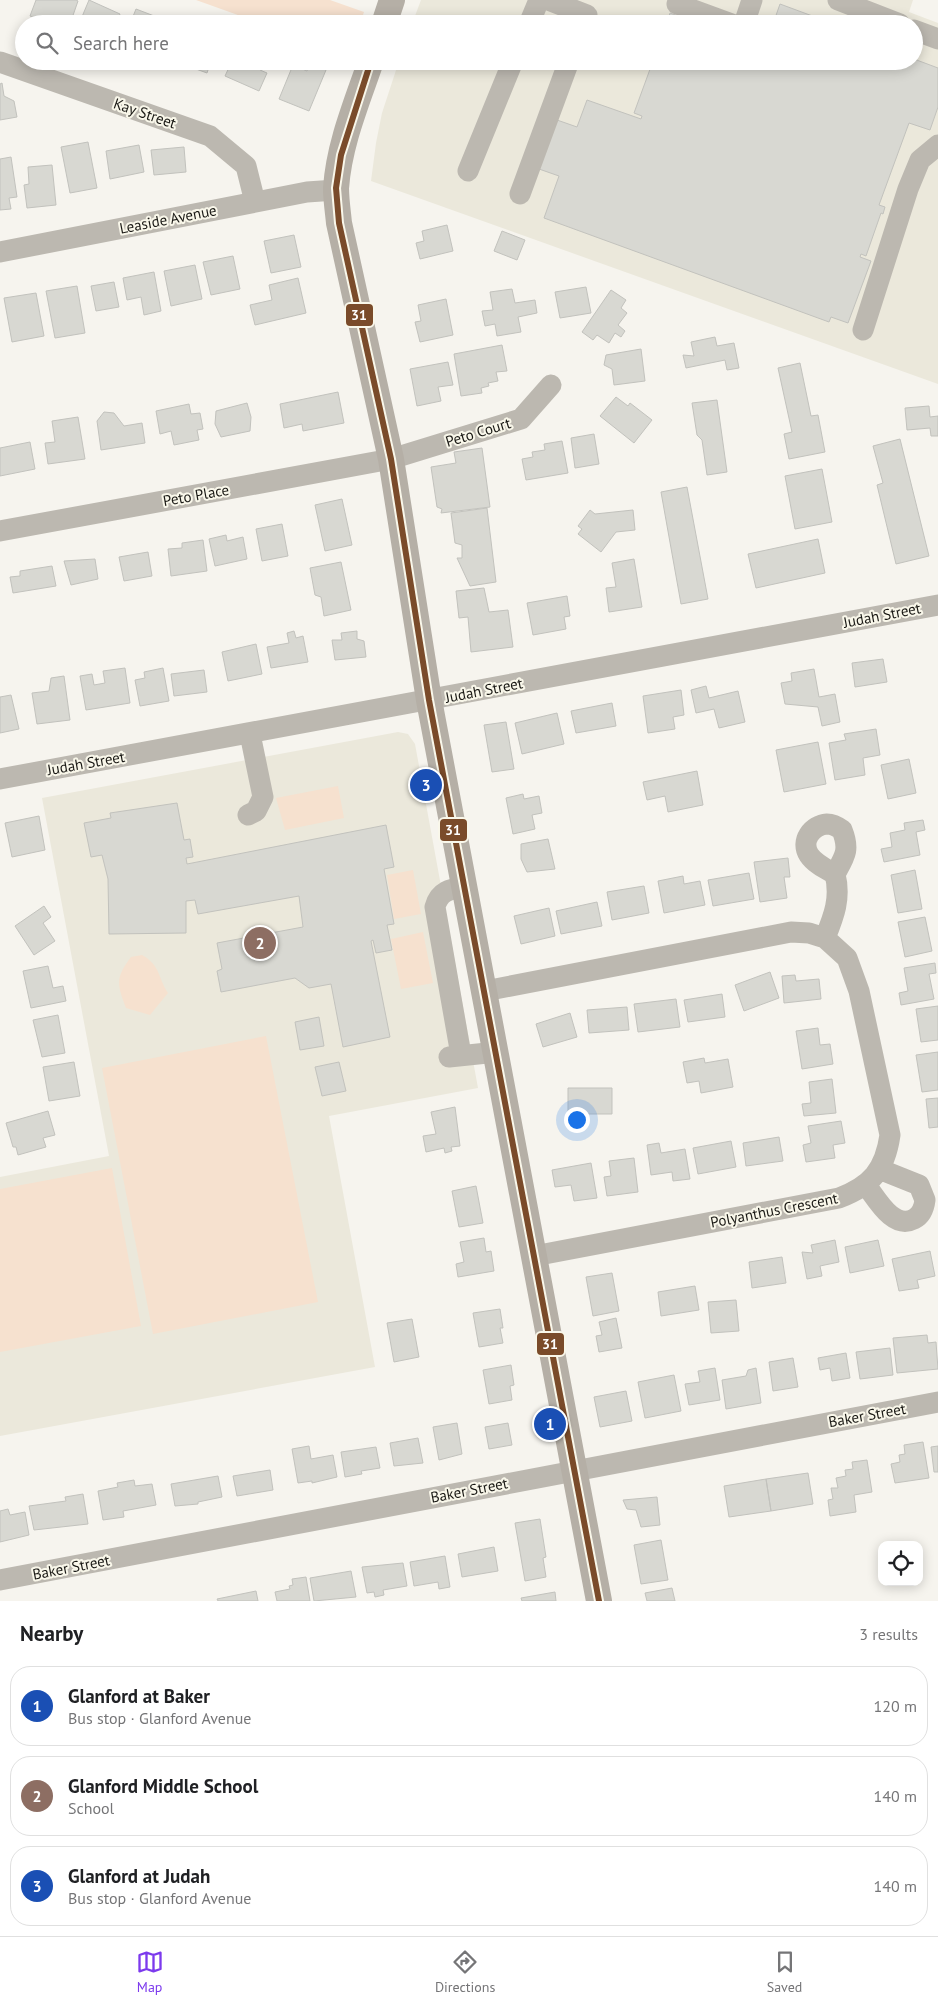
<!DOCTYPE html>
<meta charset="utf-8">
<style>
body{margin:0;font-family:"PT Sans",sans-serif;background:#f2f2f2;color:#202124}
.controls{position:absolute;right:15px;bottom:15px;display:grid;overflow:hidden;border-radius:10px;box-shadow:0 2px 12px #0003}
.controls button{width:45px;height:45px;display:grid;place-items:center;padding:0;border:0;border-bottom:1px solid #e0e0e0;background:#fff;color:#202124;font:25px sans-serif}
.you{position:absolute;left:576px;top:1119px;width:18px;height:18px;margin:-12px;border:4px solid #fff;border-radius:50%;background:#1a73e8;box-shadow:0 0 0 8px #1a73e833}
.badge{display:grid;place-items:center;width:32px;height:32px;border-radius:50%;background:#7c3aed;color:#fff;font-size:16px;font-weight:700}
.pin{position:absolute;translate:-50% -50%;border:2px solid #fff;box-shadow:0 1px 5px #0006}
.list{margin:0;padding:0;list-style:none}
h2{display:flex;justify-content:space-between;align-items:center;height:65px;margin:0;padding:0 20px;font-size:21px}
h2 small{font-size:16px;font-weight:400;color:#757577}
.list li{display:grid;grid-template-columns:32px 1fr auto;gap:15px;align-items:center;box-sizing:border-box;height:80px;margin:0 10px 10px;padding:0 10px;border:1px solid #e0e0e0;border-radius:20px}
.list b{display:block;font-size:19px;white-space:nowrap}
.list p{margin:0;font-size:16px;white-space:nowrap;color:#757577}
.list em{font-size:16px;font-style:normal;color:#757577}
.icon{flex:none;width:28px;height:28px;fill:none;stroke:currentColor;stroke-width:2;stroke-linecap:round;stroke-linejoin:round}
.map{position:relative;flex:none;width:938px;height:1601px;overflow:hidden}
.search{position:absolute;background:#fff;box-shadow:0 2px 12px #0003;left:15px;right:15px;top:15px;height:55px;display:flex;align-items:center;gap:12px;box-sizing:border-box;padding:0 18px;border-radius:28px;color:#757577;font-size:19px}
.sheet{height:335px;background:#fff}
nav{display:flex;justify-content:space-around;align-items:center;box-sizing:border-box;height:70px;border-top:1px solid #e0e0e0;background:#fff;font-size:14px;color:#757577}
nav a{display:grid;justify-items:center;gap:2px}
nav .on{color:#7c3aed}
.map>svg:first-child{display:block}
</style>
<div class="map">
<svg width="938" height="1601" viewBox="0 0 938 1601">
<rect width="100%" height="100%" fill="#f6f4ee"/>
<path fill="#ebe8db" d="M421,0H913L909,12L938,23V384L371,181L376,143L382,113L399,61H914V24H412Z
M398,732L408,734L415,744L478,1088L329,1116L375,1367L0,1436V1177L109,1156L42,798Z"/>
<path fill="#f6e1cf" d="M196,0H330L364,12L360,24H263Z
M338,786L344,818L285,830L276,798Z
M413,870L421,914L394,919L387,875Z
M423,932L433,983L401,989L391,939Z
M142,955C161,966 157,976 168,993L150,1015L126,1008C117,984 115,978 131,957Z
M266,1036L318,1302L153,1334L102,1068Z
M112,1168L141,1326L0,1352V1189Z"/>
<path fill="#d8d8d2" stroke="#c2c2bd" d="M36,0H76L78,1L70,24H49L30,16Z
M89,0L120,14L116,24H79Z
M780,4L834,24H773Z
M136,9L175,24H130Z
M670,13L700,24H667Z
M914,59L938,68V107L930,130L909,123L879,205L885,207L883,214L881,213L866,256L861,254L860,257L871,261L848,323L831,317L829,322L544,218L559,176L539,169L557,120L577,127L587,100L641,119L642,116L634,113L653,61H914Z
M174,61H211L207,73Z
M232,61H264L260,70L267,73L259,91L225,76Z
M310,64L326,70L309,111L279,99L293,65L307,71Z
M2,83L4,96L14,101L17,117L0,120V84Z
M88,142L97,188L70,193L61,147Z
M139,145L144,172L110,179L106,151Z
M184,147L186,172L154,175L151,150Z
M11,157L17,197L9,198L11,209L0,210V159Z
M52,165L56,205L27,208L24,185L29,184L28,167Z
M447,225L453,251L420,259L416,243L424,241L422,231Z
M502,231L525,240L517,260L494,251Z
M294,235L301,267L271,273L264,241Z
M233,256L240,289L211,295L203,262Z
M195,265L202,299L171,306L164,271Z
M154,272L161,311L144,315L141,297L127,300L123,278Z
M298,278L306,313L255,325L250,305L272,300L269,285Z
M114,282L119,307L96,311L91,286Z
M77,286L85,333L55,338L46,291Z
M586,287L591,313L560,318L555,292Z
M512,289L515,303L535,300L537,313L518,317L521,332L497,336L495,324L485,326L482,311L493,310L490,292Z
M611,290L626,300L621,308L627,313L618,325L625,331L621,337L615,333L609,343L597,335L593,340L582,332Z
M36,293L44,336L12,342L4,298Z
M446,299L453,335L420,342L415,322L421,321L418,305Z
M715,337L717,346L734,343L739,368L727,370L725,360L686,368L683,355L694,356L691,342Z
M502,345L507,371L496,372L498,381L488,383L489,386L481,388L482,393L461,396L454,354Z
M641,349L645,381L614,385L612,369L604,365L606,355Z
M448,362L453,385L438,387L441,401L417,406L410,369Z
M800,363L811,416L818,415L825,452L789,459L784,434L792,432L778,368Z
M338,392L344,423L303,431L302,424L284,428L280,404Z
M616,397L628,406L630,403L652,420L634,443L600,416Z
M717,400L727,472L707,475L702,440L697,435L692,403Z
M247,403L251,417L250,431L221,437L215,424L216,411Z
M189,404L191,414L200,413L203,429L197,430L199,440L174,445L171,431L160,434L156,411Z
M929,406L930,417L938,416V436H931L930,428L907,430L905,408Z
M104,412L114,413L124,426L142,423L145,443L101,450L97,421Z
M78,417L85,459L48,464L45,443L55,442L52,421Z
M594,434L599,464L575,468L571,438Z
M900,439L929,556L896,564L877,485L883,483L873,446Z
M562,441L568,473L526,480L522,459L533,457L532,452L545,450L544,444Z
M30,442L35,469L0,476V448Z
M482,448L490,507L441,513L442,509L437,507L431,467L456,463L454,452Z
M822,469L832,522L795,529L785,476Z
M687,487L708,599L681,604L661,492Z
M342,499L352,545L325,551L315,505Z
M487,508L496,582L470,586L457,558H462V545L455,543L451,513Z
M590,510L595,514L633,510L635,530L616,532L601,552L578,534L582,529L578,526Z
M282,524L288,556L262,561L256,529Z
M226,535L227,541L243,537L247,559L215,566L209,539Z
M818,539L825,573L756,588L748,554Z
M203,540L207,571L171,576L168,549L182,548V543Z
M148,552L152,576L124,581L119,557Z
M95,559L98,579L71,585L64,561Z
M634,559L642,607L609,612L606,588L616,587L612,563Z
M341,562L351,610L324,616L321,597L315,595L310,568Z
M52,566L56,586L13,593L10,577L20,576V571Z
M484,588L489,612L508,610L513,647L471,652L468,617L459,618L456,591Z
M567,596L570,616L564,617L566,629L533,635L527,603Z
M294,631L296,638L303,636L308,662L271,668L267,647L289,643L287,633Z
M357,631V639L364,641L366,657L335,660L332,640H342L341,633Z
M256,644L262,674L228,681L222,652Z
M883,659L887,682L855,687L852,663Z
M125,668L130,703L86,710L80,676L92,674L94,685L105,683L103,671Z
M163,668L169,701L140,706L135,680L145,678L144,672Z
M814,669L819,697L835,694L840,722L822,726L818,707L785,704L781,683L792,681L791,673Z
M204,670L207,692L174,696L171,674Z
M64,676L70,720L37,724L32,693L49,691L51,678Z
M706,686L709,698L738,691L745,722L719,728L714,709L696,713L691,690Z
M681,690L684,715L673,717L675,729L648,733L643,696Z
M11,695L19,729L0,733V697Z
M612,703L616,726L576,733L571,711Z
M557,713L564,744L522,754L515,723Z
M506,722L514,769L492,772L484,725Z
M876,729L880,755L863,758L865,775L835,780L829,743L846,740L844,734Z
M818,742L826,784L784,792L776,750Z
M909,759L916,793L888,799L881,765Z
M697,771L703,805L668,812L665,796L647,800L643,782Z
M523,794L524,799L539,796L542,813L532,815L535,829L513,834L506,798Z
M177,803L184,840L190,839L193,857L186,858L187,864L386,825L394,867L384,869L394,924L387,925L392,950L376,953L373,940L371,941L390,1037L343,1047L331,984L309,988L295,978L221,992L217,971L222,969L217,943L303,927L299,896L198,914L195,900L186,901V933L109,934L108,879L102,855L91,857L84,823L111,818L110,813Z
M39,816L45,850L12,857L5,823Z
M923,820L925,830L916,832L920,855L884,862L881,849L892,847L890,833L905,830L904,823Z
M548,839L555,869L527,872L521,859V844Z
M788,858L790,877H784L787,898L760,902L754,862Z
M915,870L922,909L898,913L891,875Z
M749,873L754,899L713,906L708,880Z
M683,876L684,884L700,881L705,905L664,913L658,881Z
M644,886L649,913L612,920L607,892Z
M597,902L602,926L561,934L556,911Z
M44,906L51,917L43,923L55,941L34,955L15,926Z
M549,908L555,936L521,944L514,916Z
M925,917L932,951L905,957L898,922Z
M935,963L936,973L929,974L934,999L901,1005L899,993L908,991L904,968Z
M48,966L53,988L63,986L66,1001L31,1008L23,971Z
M770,972L779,998L744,1011L735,985Z
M795,975L796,981L819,979L821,999L784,1003L782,976Z
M722,994L725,1017L688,1022L684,1000Z
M676,999L680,1027L638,1032L634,1004Z
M938,1006V1040L921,1042L916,1009Z
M627,1007L629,1030L589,1033L587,1010Z
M570,1013L577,1037L543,1047L536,1024Z
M58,1015L65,1053L42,1057L33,1020Z
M319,1017L324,1046L300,1050L295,1022Z
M818,1028L820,1045L830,1044L833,1064L802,1069L796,1031Z
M938,1052V1090L922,1092L916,1055Z
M704,1058L705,1063L728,1059L733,1087L701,1093L699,1081L687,1083L683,1062Z
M74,1062L80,1096L49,1101L43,1067Z
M339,1062L346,1091L322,1096L315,1067Z
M832,1079L836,1113L804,1116L802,1104L811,1103L809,1082Z
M568,1088H612V1114H568Z
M938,1098V1127L929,1128L926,1099Z
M455,1107L460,1146L451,1147L452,1151L445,1153L444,1148L426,1152L423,1136L436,1134L431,1112Z
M48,1111L55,1135L43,1138L46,1147L18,1155L16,1147H13L6,1123Z
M841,1121L845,1143L833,1145L835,1158L806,1162L803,1145L811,1143L808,1126Z
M779,1137L783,1161L746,1166L743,1143Z
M731,1141L736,1167L698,1174L693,1148Z
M659,1143L661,1153L685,1149L690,1179L673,1181L672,1172L651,1175L647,1145Z
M634,1158L638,1192L607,1196L604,1177L611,1176L609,1161Z
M591,1163L597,1198L574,1201L571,1185L555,1187L552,1170Z
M476,1186L483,1223L459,1227L452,1191Z
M484,1238L486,1252L491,1251L494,1271L458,1277L456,1264L464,1262L460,1242Z
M835,1240L839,1262L820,1266L822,1276L807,1279L802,1252L813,1253L811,1245Z
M878,1240L884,1266L850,1273L845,1247Z
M930,1251L935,1276L917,1280L919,1288L899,1291L892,1259Z
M782,1257L786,1283L752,1288L749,1262Z
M612,1273L619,1311L593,1316L586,1277Z
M695,1286L699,1310L661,1316L658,1292Z
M736,1300L739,1331L711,1333L708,1302Z
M500,1309L503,1328H500L503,1343L479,1347L473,1313Z
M616,1318L622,1348L599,1352L596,1336L602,1335L599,1322Z
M412,1319L419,1357L394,1362L387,1323Z
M927,1335L928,1343L936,1342L938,1369L897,1373L893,1338Z
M890,1348L893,1375L860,1379L856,1352Z
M846,1353L850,1378L832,1381L830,1368L820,1370L818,1358Z
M793,1358L798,1387L773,1391L769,1362Z
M511,1365L514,1385L510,1386L512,1400L489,1404L483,1370Z
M715,1368L720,1400L689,1405L685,1384L700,1382L698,1371Z
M756,1368L761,1403L726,1409L722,1380L746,1376L748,1370Z
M674,1375L681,1411L645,1418L638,1382Z
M626,1391L632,1421L600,1427L594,1397Z
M457,1423L462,1454L439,1460L433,1427Z
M508,1423L512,1445L489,1449L485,1427Z
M418,1438L423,1463L394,1466L390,1443Z
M923,1442L929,1478L895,1483L891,1464L900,1462L899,1455L905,1454L904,1445Z
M309,1446L311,1459L333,1455L337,1477L312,1483V1481L298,1483L292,1449Z
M938,1446V1472H934L931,1447Z
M376,1447L380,1468L361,1471L362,1474L345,1477L341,1452Z
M867,1460L872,1492L854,1495L856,1512L830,1516L828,1500L833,1499L831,1488H838L836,1478L846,1476L845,1470L853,1469L852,1462Z
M270,1470L273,1490L237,1496L233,1476Z
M808,1473L813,1504L771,1511L766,1479Z
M218,1476L222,1497L198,1502V1504L175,1506L171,1484Z
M766,1479L771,1511L729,1517L724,1486Z
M134,1480L135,1486L152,1484L156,1505L123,1511L124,1517L103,1520L98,1491L118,1487L117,1483Z
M83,1494L88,1524L34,1530L29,1506L66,1501L65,1497Z
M657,1497L660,1525L641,1527L636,1510L627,1509L623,1500Z
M8,1509L10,1515L25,1512L29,1535L0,1542V1511Z
M540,1519L546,1557L543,1558L546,1577L525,1581L515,1523Z
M661,1540L668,1580L641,1584L634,1545Z
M494,1547L498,1571L462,1577L458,1554Z
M445,1556L450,1587L439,1589L438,1582L414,1586L410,1562Z
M403,1563L407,1586L383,1590L384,1595L375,1597L374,1592L367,1593L362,1567Z
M351,1571L356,1597L314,1601L310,1578Z
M306,1577L310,1601H277L275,1592L290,1589L289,1586L293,1585L292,1579Z
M672,1588L675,1601H647L645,1593Z
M256,1591L258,1601H218L217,1599Z
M555,1592L556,1601H522L521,1598Z"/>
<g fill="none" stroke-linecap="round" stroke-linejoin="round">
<path stroke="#bcb8b0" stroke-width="21" d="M548,0L587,15
M838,0L900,24
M677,4L732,24
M529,24L539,0
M744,24L752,0
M914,30L938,39
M0,62L210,136L246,166L255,202
M468,171L513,61
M520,194L569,61
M0,252L307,192L336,190
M863,330L908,189L920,160L938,145
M0,531L391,459L521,419L551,385
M0,779L938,605
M248,815L256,811L263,797L250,734
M825,938C834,916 841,898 835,874C845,856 850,850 842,830C838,827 832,824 827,824C812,825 800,841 809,855C815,864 826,869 835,874
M485,991L791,932L809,933L825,938L847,958L859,991L890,1135C885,1170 871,1186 839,1198L534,1256
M461,1055L435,907C439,891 450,889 465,887
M449,1057L497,1052
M866,1185C877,1199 893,1230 914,1219C922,1215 924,1208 925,1200L919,1185L879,1169
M0,1580L938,1402"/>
<path stroke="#b5afa6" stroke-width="26" d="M384,24L392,0
M371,61C357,102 339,144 336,188C336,200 338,212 339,223L391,459L429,700L599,1601"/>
<g stroke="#f9f7ea" stroke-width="10">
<path id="bus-1" d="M371,61L341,155L336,188L339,223L391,459L429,700L599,1601"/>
</g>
<use href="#bus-1" stroke="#7a4b2a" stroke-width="6"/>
</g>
<g text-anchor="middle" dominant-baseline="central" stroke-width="4" stroke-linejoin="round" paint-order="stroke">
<g font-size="15" fill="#191814" stroke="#f9f7ea">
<text transform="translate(145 113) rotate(19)">Kay Street</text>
<text transform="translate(168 219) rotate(-11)">Leaside Avenue</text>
<text transform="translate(478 432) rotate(-17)">Peto Court</text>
<text transform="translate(196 495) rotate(-10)">Peto Place</text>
<text transform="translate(882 615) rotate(-11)">Judah Street</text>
<text transform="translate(484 690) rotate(-11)">Judah Street</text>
<text transform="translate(86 763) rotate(-10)">Judah Street</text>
<text transform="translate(774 1210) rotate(-11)">Polyanthus Crescent</text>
<text transform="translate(867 1415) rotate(-10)">Baker Street</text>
<text transform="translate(469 1490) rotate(-11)">Baker Street</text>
<text transform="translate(71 1567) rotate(-11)">Baker Street</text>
</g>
</g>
<g stroke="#f9f7ea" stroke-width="2">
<rect x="345" y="303" width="29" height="24" rx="5" fill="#7a4b2a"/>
<rect x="439" y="818" width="29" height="24" rx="5" fill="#7a4b2a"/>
<rect x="536" y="1332" width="29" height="24" rx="5" fill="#7a4b2a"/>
</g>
<g font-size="14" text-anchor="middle" font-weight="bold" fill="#fff">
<text x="359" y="320">31</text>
<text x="453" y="835">31</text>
<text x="550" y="1349">31</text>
</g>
</svg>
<div class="controls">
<button><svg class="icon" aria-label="locate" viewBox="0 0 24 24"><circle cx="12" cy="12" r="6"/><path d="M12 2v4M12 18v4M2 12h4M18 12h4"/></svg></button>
</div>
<div class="you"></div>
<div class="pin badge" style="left:550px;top:1424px;background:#1a4fb4">1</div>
<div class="pin badge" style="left:260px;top:943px;background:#8d6e63">2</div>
<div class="pin badge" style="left:426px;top:785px;background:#1a4fb4">3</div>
<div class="search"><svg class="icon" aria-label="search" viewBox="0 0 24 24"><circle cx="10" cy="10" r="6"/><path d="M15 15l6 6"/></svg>Search here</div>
</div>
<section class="sheet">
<h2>Nearby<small>3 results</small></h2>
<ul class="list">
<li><span class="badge" style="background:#1a4fb4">1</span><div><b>Glanford at Baker</b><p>Bus stop · Glanford Avenue</p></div><em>120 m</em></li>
<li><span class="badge" style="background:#8d6e63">2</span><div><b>Glanford Middle School</b><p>School</p></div><em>140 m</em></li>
<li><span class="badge" style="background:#1a4fb4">3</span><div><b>Glanford at Judah</b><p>Bus stop · Glanford Avenue</p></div><em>140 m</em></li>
</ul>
</section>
<nav>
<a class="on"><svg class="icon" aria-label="map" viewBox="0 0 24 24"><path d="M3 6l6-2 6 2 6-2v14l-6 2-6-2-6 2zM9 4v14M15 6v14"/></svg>Map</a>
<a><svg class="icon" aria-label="directions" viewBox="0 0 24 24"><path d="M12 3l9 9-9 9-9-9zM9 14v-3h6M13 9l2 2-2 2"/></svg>Directions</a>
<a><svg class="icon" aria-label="saved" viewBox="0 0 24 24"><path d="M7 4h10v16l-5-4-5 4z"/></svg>Saved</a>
</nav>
